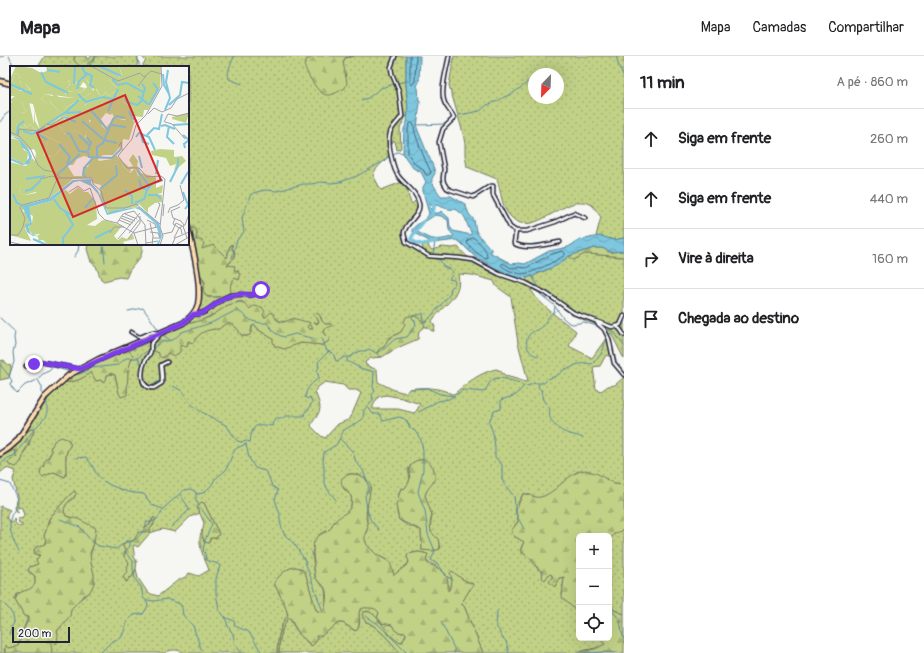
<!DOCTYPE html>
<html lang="pt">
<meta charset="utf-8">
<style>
body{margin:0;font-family:Pangolin,sans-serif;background:#f6f6f6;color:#202124}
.controls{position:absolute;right:12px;bottom:12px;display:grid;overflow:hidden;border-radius:6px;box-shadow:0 4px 16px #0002}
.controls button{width:36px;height:36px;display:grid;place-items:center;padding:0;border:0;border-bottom:1px solid #e0e0e0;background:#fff;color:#202124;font:20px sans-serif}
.compass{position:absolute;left:528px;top:12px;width:36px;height:36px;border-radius:50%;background:#fff;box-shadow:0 4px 16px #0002;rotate:203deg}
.scale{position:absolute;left:12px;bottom:10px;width:58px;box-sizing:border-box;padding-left:4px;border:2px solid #22223b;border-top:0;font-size:11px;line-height:14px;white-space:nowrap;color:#22223b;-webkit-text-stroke:3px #f6f6f2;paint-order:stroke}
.stop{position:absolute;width:12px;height:12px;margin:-9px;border:3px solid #7c3aed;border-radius:50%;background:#fff}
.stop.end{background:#7c3aed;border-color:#fff;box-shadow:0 1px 4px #0008}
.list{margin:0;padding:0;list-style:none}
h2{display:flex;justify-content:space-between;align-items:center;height:52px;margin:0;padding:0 16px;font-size:17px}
h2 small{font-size:13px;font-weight:400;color:#757577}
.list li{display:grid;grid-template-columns:26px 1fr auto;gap:12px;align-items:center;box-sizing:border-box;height:60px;padding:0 16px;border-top:1px solid #e0e0e0}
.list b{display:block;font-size:15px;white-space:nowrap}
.list em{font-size:13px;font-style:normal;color:#757577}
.icon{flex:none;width:22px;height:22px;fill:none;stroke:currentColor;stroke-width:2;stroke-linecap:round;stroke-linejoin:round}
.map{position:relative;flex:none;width:624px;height:597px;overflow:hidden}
header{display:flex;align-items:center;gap:24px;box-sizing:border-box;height:56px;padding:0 20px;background:#fff;border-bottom:1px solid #e0e0e0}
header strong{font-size:19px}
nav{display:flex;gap:22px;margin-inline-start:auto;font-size:14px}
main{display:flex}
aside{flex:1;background:#fff}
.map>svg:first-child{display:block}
</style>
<header>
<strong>Mapa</strong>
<nav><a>Mapa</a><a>Camadas</a><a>Compartilhar</a></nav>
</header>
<main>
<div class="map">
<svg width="624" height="597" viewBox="0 0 624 597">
<defs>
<pattern id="grass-dots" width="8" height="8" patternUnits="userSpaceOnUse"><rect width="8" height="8" fill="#c1d287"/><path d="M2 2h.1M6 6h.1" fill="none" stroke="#a6b475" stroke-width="1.8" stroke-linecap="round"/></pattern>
<pattern id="forest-firs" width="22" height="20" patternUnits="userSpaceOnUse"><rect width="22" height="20" fill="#c1d287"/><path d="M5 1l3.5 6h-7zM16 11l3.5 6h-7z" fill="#a6b475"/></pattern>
<pattern id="wetland-marsh" width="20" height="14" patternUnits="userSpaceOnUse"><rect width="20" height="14" fill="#c1d287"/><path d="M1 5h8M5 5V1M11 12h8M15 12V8" fill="none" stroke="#a6b475"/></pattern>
<pattern id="water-waves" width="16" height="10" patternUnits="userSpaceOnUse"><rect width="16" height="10" fill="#7ec7de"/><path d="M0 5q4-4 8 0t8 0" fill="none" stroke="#6dabbf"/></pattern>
</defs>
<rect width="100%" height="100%" fill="#f6f6f2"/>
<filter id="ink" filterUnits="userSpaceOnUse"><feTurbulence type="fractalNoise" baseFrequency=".025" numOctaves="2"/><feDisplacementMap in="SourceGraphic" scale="8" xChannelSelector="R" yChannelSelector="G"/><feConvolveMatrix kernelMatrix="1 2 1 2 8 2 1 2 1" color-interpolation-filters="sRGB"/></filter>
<g filter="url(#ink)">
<path fill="url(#grass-dots)" stroke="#727a61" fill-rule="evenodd" d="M45,0H75L74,4L82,11H38Z
M95,0H138L137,11H92L90,8L95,3Z
M141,0H313L310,3C308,28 312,25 332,38L340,34L346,27C344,20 341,9 345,2L354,0H406V28L408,55L407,60L404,64L400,72L401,91L400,93L397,94L395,85H393C390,91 390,99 385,104C381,108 375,113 373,119L381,134L402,126L407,130L409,142L412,148L418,142V152L403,176C402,189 411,194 423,194L422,188H428L429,192L432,194L442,191L452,192L458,191C461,194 465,199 469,202C485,215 505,223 526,227V223C529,220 532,221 535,219C547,214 559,209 569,200L574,204L584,198H588L624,201V303L611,277L609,279L611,301L606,299L600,310L593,311L596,333L601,335L608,330L615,329L624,321V429L614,428L606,423L578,415C566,422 554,440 539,442C533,442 529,437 523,438C516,448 517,452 519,464L515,469L514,480L524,486L521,492L524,498L531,503L537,512L547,521L549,518L552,519V523L556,529L559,522L564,521L562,539L566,545L579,557V582H600L606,587L604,590L573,597H483L464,550L461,548L473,528L462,523L452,515V528L448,536V528L436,510L427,506L425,497L419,496L410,497L408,508L394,519L387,504L377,499L366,489L364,481L367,474V423C360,420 355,417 348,418L343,432L351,440C355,459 335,459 331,473L320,478L312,496L315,521L325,533L326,547L324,553L320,556L316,554L305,516C294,504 281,517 274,527L285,549L288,559C279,570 278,583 277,597H186C179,594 172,592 165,597H51C53,593 49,589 51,585L53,584C56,576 59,573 65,567C68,562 69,557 71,553C76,543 89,540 92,531C96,521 92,513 90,504C90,497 93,492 94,486C95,481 94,478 95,474L86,468L66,460C60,451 68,446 75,441L73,436L50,461L48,465L47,472L44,480L46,483L44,489L36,491L34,494L35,498L40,500L38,508L30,511L28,515L35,520V528L29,534L17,538L15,544L24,560L28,561L20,582L21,584L17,591L4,592L5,597H0V450L10,454C6,458 5,464 12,466L14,462L15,467L20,471L22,470V468L19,467L18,463L20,462L22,463L24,459L22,452L18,451L17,457L14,452L17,441L13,423L16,415L6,412L0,417V401L14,394L17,400L8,406L16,411L22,404L23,398L29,389L32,378L35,374L31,373L26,376C38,358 48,338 66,325V326C76,327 84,321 91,316L96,325L100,324L103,326L109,318L115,319L119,337L126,339L128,314L132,298L129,295L153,284L152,294L159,297L164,302L168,297H170L180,289L188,288V285L194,286C197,278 204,275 211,273C214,272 217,273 220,272C223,270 225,267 229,267C235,268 239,275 242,280H248L252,275V270L255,269L259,274L273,283L275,290L282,292L289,291L296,288L305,287L322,289L329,285V283L324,278L323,275L326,272L332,270L330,268H325L322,265L321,261L317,262L319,266L315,267L313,273H309L307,271L310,267L293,263C281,268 279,265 270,257L266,261H264L261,252L256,251L249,253C247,251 245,248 243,246C234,242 204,269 188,267C206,252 202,232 197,212L205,228L203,232L207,241H218L228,238L231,227L235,222L239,224L240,220L238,215H234L230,210L227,209L231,206L235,196L232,194V188L229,192L227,202L216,192L202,193L198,185L196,183L197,177L196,174L192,172L188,163V11H143V8L146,5ZM458,218L472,219L494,225L496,230L511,241L518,287L528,325L526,326L506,320L499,314L496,313C481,316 465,328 454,338C450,338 449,336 445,335C434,331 420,331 409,333L406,337L394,334L378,326L377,314L366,309L365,306L371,302L382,301L379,300L389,282L403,275L410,260H415L423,265L424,271H427L432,275H434L435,271L432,265C442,249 463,241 458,218ZM532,233L553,244L572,259L597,269L605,277L607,281L592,302L569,290L576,275C561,263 541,251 531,234ZM325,326L343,329L348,334H356L361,337L350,363L338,368L325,382L321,380L311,370C313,364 316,363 318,358C323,351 317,343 315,335L318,331ZM386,339L402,342L420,348L417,354L414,357L398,353H373V350L378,341ZM67,383L69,384C70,393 67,393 66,400C65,407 66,413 66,420L65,421L54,416L42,421L40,418L41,413L44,410C44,405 49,400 52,395L50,391ZM419,404H422L435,417C434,426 427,431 425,440L432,459L430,473L433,479L438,483L440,493L422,494L421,474C415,472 404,469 400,464C394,457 398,440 401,432L404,433C411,426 410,422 408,413L413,407ZM204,447L219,478L216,482H210V485L204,486L202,474C196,488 204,501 209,514L199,520L189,517L187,520L177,525L158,540L148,537L138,522L136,513L132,521H129L126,526L123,520L128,515L129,506L124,500L126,485L132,486L141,476H145L153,462L154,469L150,473V477L162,473L175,476L190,461L200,457L197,451L200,448Z
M454,0H624V182L614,184L596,180L601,161C598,158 595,152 592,149C568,133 533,187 510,160C501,150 501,135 497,123L467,111L465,99V88L463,77L449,29ZM534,18H558V42H534Z
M624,474V558L614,554L609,547V485L615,477Z
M363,551C369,552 377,551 379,557L377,562L382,567L392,569C399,578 396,575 406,577V579L403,585L399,586C390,581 381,569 375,560L363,559L365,565C377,570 392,587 400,597H279C279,584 281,572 289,561C294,573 301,580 310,589L314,588L317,584L316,580L339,567H343L355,575C362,571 359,563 359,556Z"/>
<path fill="url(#forest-firs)" stroke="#727a61" d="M313,0H354L345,2L343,6L347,27L345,32C341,34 332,40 327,39C317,38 307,17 304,9L307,3H310Z
M188,163L192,172H195L197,176L196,184H201L204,187L202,193L213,189L227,202L230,190L232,188V194L235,196C234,204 233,203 227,209L235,210L234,214L238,215L240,220L239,224L235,222C230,226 230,230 231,235C226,241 213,242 206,240L203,234L205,227L197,212L188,171Z
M88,188H142C143,200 140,202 132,211C129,214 128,218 126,222L119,221L104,225L101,223L96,210L91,206L87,193Z
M594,192H602L611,196L624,195V201L588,198H584L574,204L569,200Z
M240,246L244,247L249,253L254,250L262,251L265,256L263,258L264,261H266L271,256C275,258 274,261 277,264C283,269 287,264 292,263C297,262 303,266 309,266L310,267L307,271L309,273H313L311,269L314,266L317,268L319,266L317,262L313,259V257L319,258L322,265L325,268H331L332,270L326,272L323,275L324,278L329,283V285L322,289L301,287L284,293L275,290L273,286V283L259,274L255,269L252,270L250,279L246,280L241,279C239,274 233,266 227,268C224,268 221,271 219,273C207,273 199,276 193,287L188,285L187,291L180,289V296L174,300L168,297L162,302L159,300V297L152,294L151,288L156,283L188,267H192L210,261L228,249Z
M410,260H415L423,265L425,270L419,275L418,283L397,292L382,301L379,300L377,297L379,293L384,291L388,283L401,276L405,268L404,266L406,261Z
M128,294L133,299L128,314L127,339L121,341L119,337L115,319L111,317L107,319L106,324L103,326L100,324L96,325L91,316C86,321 74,327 66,326L67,323L83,314Z
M4,304L6,307L11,310V314L9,322L0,324V305Z
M31,373L35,374C30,382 29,389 23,397C24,403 20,407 16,411L9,409L8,406L17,400L14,394L0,401V399L16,390L27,376Z
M61,381L67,383L71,387C70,391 66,395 66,399C65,405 67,418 65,421L54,416L42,421L40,418L41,413L44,410V406L49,401L52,395L50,392L52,390L54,385Z
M424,403C433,408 439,418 432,428C429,432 426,434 425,440L432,459L430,467L431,476L438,483L440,493L433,495L422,494L421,474L399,464L396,449L401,432L404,433C417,420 402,417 415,405Z
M586,414L598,418L614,428L624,429V474L615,477L609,485V480H579V557L562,542L564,521L559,522L555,531L549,526L553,521L552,519L549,518L545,524L542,522L543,516L535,509L531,503L520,495L524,486L514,480L511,475L518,466L516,454L523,438C531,437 534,444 544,440C560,433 568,416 586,414Z
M351,418C361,418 367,422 371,430L367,452L366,462L368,471L365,479V484L367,489L377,499L390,506L394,519L408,508L409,506L407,500L408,498L419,496L428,498L426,504L428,508C444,514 449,517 448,535C452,530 453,524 450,517L452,515L462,523L473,528L461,548L464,550L483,597H410L409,595L406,597H400C392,587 377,569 365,565L362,559L363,556L368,555C381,561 386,579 399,586L403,585L406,579V577L397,576L392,569L382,567L377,562L379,557C376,552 373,552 368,552C352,550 364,566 356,575L343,567H339L321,580H316L317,584L312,590L300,579L289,561C281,572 279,584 279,597H277C278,583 279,570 288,559L285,549L274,527C281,517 294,504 305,516L316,554L320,556L324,553C327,546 328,535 323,529C321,527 318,525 316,523C314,518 312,491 314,486C317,479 324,477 330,473C332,472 332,468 334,466C342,457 355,456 351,440C344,432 333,422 351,418Z
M75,435L76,438C72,445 64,446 64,456L66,460L78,463L96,472L94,487L90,497L91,507L94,518V527L92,532L89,537L83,540L71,553L70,560L57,575L58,579L57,587L56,588L53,584L51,585V589L52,594L51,597H5V589L8,592L18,590L21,584L20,582L28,564V561L24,560L15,544C20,531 28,538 35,528V520L28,514L30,511L38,508L36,504L40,499L35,498L34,494L36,491L45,488L46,483L44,480L47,472L49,463L65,444L73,436Z
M201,446L204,447L219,478L216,482H210L209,487L204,486L202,478L204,467L197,451Z
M154,461L156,463L153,469L150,473V477L138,491L134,489L133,490L134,497V501L137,505L136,513L132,521L129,522L127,526L123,521L127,515L129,506L124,501L125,496L123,489L126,485H133L139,476H145L146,475L145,471L150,469Z
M609,547L614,554L624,558V597H573L595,593L605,588L600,582H609Z"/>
<path fill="url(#wetland-marsh)" stroke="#727a61" d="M75,0H86L87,3H89L91,0H95V3L90,8L92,11C83,11 79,12 74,4Z"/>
<path fill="url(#water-waves)" stroke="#59859d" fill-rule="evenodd" d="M406,0H420L419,26L417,30C420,35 417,41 420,46L417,72L428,99C429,100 435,114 435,117C434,120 431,122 432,126C434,130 438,136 441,140H451L465,148L469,158L474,164L476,175L480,181L491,193V197L512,208L519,207L525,208L549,195L568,191L580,184L594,181L601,180L614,184L624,182V195L611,196L602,192H594L569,200L558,209L544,215L540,216L534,220L524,222L510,220L479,203L473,199L461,187L457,184L433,187L412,176V174C417,166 425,166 429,158L423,135V131L426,126L421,116L413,112L405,101L403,96L404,73L407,66L408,55L406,28ZM432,149C441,148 445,155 455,153C469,161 464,165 471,176V179L453,175L450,171L449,162L441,155L439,157H434L429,150ZM435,159L441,160L448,164L449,174L454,180C437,186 429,184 415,174L418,170Z"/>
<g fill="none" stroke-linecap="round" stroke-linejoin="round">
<path stroke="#47647c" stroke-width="1" d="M410,0V27L412,29L415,25L416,0
M412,67L414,69C413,77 426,106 430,114L431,117L428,119H426L422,112L416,109L408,98V73L410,68Z
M474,182C481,188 487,193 487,202C478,200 473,193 467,187L468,184Z
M563,195L565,197V199C558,204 531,218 523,218C516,218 506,214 501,209L503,207L511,212L517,211L526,212L550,199Z"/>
<path stroke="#59859d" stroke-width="1" d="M9,0L14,11
M137,0L140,11
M234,0C232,8 226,14 229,23L242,28
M616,0L619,11L624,21
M0,1L4,0
M88,11V7L94,3L97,0
M397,27L407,25
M361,44L368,42L381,32L394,28
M0,66L5,59L11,55
M451,67L453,66L459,59L480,55L487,49L498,45L504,41L512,38L527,27V25
M417,69L446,68
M393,98L397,96L404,97
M103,188L105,206
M433,199L435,186
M74,201L78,195L79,188
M232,202L237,184L244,176L242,162L250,140L253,137L265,134L277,135L303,128H311L321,126L331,127L340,126L357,120L382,106L390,100
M531,219L539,231
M539,236L540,238L554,249L563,262L569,267L573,268L584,266L600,271
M128,255L143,252L160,276
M0,262L15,276L14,282L15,289L13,296L14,306L9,320
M603,271L615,277L624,290
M163,279L170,284
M152,293L161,286L173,284L182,276L211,267L237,254L252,265L261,267H267L275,277L281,280L284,281L295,278L316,283L322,282L327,295L333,297L336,305L340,304L344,301H350L360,295H365L369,293L376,297L384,293L395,283L407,281L416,269L415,265L412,262L415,259H420L423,257L424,266L427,265L450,238L451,232L455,227L454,224L449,223L453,218C452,212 448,213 444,211L440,204L433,202
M539,300C529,300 523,287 529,279C532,275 536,275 540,272C546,268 547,260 554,256L555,251
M138,302L142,310
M347,302V305L360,312L374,316L373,331L375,335L372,339L373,345L369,349
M0,308C3,314 11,320 12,326L10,327L11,330L17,337L25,329L35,325L44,317L49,315L53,311L71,316
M75,318H80L92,312L118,309L126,302H138C138,301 148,294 150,294
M38,324L42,331V338
M144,324V313
M539,328L538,331L541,334L543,344L550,353C549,358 549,361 552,365C563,380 569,376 583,382
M151,330L159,325
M173,330L182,335L189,346L200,355L227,370L237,385L242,386L247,385L250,386C251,384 250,382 251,380C254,365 261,369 272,370L273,365L276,362H283L286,360H304L305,356L309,353L312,346L310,341L307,343L305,341C306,332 312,327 319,322L317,315L319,311L318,306L328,296
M524,330L516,339L501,344V353L494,355L489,366L493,377L495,391V401L502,409V423L504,428L514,440L516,458L524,473
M411,333L427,332L440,338L454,340
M368,351L373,358H380L383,365L399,361L403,362L407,365L410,372L415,375L421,384L423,394V414L418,436L425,455L428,478L435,495L431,504L439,509L446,520L453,524
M419,356L438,345L449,343L463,334L484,336C487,333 488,328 491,325C497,317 520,328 527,330L535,327H544L548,323L558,319L565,313L571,312L575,309L585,307L592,308C603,297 604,295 606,279
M340,383L353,396L356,406L363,414L369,432L365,440L367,453L370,463L379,474
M246,388L249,402L255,412L265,415L268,419L272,430L278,434L275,444L280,458V466L284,478L295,489L304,503L322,553
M76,402L86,401L92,409L97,419L103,425L112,430L128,436L144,438L152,449L163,453
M0,409L9,401L14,400L36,371L47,360V344
M0,425L10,428C12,434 17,440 17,446C17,452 13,455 11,460C7,471 14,487 19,496
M196,437V445L212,468L205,484L203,495L205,497L206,504L218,508L220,510L216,522V537L219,554L225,561L234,565L235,570L249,576L262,597
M336,444L328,434L324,425V410L323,406L324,396L336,389L344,374L363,363L364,354L368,350
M60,463L80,471L91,485L99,490L116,493L126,486H131C139,482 144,475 147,466H152L157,463L166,450L184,434L191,433L198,438L203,437L211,430L215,423L226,414L234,395L237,392L246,388
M171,471L189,454C188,447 182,445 181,438
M0,544C6,549 14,557 14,566C13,569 10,574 9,578
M147,544L154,545L167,543L180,548L182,552L183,559L193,570L201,593
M609,551L620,564L622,577L624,583
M497,555L496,571L499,574L501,580L506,585L509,597
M364,559L378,568L407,597
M225,561L228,570L233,578L235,589L242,597
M441,566L454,592V597
M100,597L112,585L121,582C127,571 126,557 143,558L148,550L147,546L143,541L141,531L135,523L133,513V505L125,496L130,490V487
M582,597L607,596L614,597"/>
<path stroke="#7ec7de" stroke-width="3.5" d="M432,159L434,152L433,144
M424,165L413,179L411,183C419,191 426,188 436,185"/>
<g stroke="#22223b" stroke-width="5.5">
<path id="minor" d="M395,0L391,11L392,18L399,35L402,60C399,65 391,72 390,77C387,87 393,114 399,121C406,130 417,136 419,148C421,160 405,166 404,177C404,180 406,184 406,186L429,200L459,202L473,204L499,218L526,227L547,238L574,257L612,271L620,269L624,260
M449,0C447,12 440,34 444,45C446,52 452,56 454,62L443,73L439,86L444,113L443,123L444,127L447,132L451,134L473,141L490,130H493V139L510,171L516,175H527L555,166L574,157L585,162
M516,175L514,187C524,195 548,188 560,186
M194,258C208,260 218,242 232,239C244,237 253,243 261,234L263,235
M597,267L604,273L609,283L614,307L624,319
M617,271L620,273L624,279
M131,276L139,281C148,280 150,273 160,278L151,288C150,291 152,294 150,297C149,300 146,302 145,305C141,314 139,333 154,332L162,327V320L161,309L167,306
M26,310L42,306L79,313"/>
</g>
<g stroke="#22223b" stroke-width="7">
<path id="major" d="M0,25L11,28
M0,398L9,392L17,385L45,341L69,319L99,303L183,267C190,262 196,256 198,248C202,229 193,192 188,173"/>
</g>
<use href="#minor" stroke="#f6f6f2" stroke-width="2.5"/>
<use href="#major" stroke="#fddcac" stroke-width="4"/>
</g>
</g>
<g fill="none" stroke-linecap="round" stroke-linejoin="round" filter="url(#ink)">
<path stroke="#7c3aed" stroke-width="5" d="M34,308L42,306L80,313L183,267L194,258H201L226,241L242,238L252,239L257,238L261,234"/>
</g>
<g transform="translate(10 10)">
<rect width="179" height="179" fill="#f6f6f2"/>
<path d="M6,0L22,2L31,7L37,5L36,0L90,1L110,11L112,9L109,0H151L150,22L138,44H134L133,51L120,50L124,56L131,52L124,57L119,74L113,73L112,83L109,82L103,89H93L88,93L89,95L102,93L106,89L111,95L105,94L106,100L111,98L120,107L125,102L128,110L131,107L146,111V122L153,119L152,127L147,128L152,129V136L145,137L138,142V147L129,138L127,141L106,144L99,148L90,130L91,119L83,117V112L63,113L40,132L23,136L12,145L16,146L18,151L20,158L15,162L21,175L0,169V96L16,100L22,92L25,95L26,87L24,83L20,84L15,80L9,72L0,69V38L2,36L0,34L5,30H0V13ZM5,7L9,9L11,18H15L21,24L10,25L3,21L6,20L2,15ZM102,12L100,15L108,23L99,30L96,26L91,31L86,23ZM58,13L60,16L62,14V19L67,16V23L70,27L75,22L70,21L73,16L76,18V13L84,23V25L81,23V27L55,42L56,47L51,48L52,51L56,50L57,53L66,56L59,55L64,58L74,50L81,55L77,59L72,55L77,62L75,76L70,67L64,64L61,69L56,65V68L53,67V64L45,56L51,50L47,43L38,34L36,37L31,33L36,28L65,32L55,28L56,25L64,26L57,21H60ZM113,27L115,30L113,36L116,38L115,54L109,53L107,46L108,33ZM90,33L93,37L91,40L77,43L75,39L78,36ZM12,36L23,38L30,64L35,61L30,67L50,77L51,83L44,90L35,91L34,85L38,78L27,67H21L26,64L20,58L17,62L15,58L14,62L6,59L11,47L16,46ZM96,47L101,49L102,47L104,52L95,63L91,59L94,58L91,53ZM74,90L81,92L78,101H73V110H64L57,99H63L67,93ZM11,119L24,122L26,119V127L16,129L9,127ZM0,72L9,74L14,84L18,86L17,96L13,98L0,91ZM68,121L74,126H78L86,136L87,153L77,159L85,160L93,154L101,156L112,160L104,170L108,174L112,171L117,173L123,168L124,173L113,176L115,179H38L33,174L26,175L29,173L27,170L30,168H22L18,162L22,157L23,150L18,147L19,141L41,135L53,125L56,124L60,128Z" fill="#c1d287" fill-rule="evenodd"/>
<path d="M90,1L109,0L112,10L102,9ZM5,7L9,9L11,18H15L21,25L11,23L10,25L3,21L6,20L2,15ZM102,12L100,15L108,23L99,30L96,26L91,31L86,22ZM58,13L60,16L62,13V19L68,16L67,23L70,27L77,21L74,15L76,13L84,25L81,23V27L55,42L56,46L51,48L54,53L66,56L72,49L77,51L75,40L77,37L90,33L93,36L91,40L76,44L80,58L77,59L72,55L78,63L75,71L77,75H73L70,67L64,64L62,69L68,74L67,82L59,70L61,68L52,67L53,64L45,56L51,51L47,43L39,35L36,37L31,33L36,28L42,30L45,28L49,31L65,32L56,30V25L64,26L57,22L60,20ZM113,27L115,30L113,36L116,38V51L114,57L115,53H109L106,44L108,30ZM12,36H19L24,58V41L25,55L30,64L35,61L30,67L50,77L51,83L44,90L35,91L34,84L38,78L29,72L27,67L21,68L26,64L20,58L17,62L15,58L14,62L6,59L9,47L16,46ZM179,47L176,57L162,53V51ZM150,83L164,84V91L172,90L176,95L164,105L166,98L160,100L156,92L142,89L141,85ZM123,88L128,95L127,99L131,107L129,110L125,102L121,103L120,107L112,99H107V101L104,96L108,92L119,101L123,100L119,94ZM11,118L23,121L26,119L29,125L15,129L9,127Z" fill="#c1d287"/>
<path d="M0,70L9,72L19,84L22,91L19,98L12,99L0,94L1,92L14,98L19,92L18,86L12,81L9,74ZM82,113L81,117L88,125L98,147L106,144L129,141L149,157L152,170L149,178L146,179L150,173L146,158L130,144L125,142L97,149L88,128L81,120L70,115L64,116L41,135L19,141L22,158L18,161L21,168L28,169L23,170L17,166L15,159L20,157L12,140L40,132L63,114Z" fill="#7ec7de"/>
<path fill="none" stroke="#7ec7de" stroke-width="2" d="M89,0L111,10M37,4L50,6M31,6L36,16L58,27M76,7L82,10L80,19L84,22M153,8L154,19L159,28M102,13L108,19L117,17L133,26M0,18L22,28M64,18L65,0M67,23L69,15L76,9L72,1M68,28L76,36L93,31L102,33M128,30L138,38M115,32L117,36L127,39L133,34M132,33L135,22L132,18M139,39L148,23L143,17M159,39L170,29L172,16L179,17M80,43L97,63M155,44L160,32L156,16L158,4M98,45L108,23M119,45L122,52L127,55M56,47L71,46M54,51L66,56M72,55L93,73M37,58L56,46L69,34M101,59L116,61M163,59L179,58M151,60L155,59L165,63M159,60L157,71L164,78M13,65L22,68L35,61M27,67L37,74M56,67L60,68L69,85L78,86M7,68L8,60L14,55M69,69L80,80M131,69L133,76L139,78M137,69L144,62L149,63L152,48M173,69L179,74L174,78L175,82M77,71L81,77L78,85M126,71L129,67L139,71L145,84M94,74L107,77M49,78L60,91L57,98M78,86L79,91L102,92L111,83M129,90L132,102M87,92V81L93,77L103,53L107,50L115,52M127,104L138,118V123M48,108L70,88M146,108L148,94M76,111L73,109L74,102L83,92M16,113L35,110M129,113L131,121L137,124M160,116L168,100V92M171,118L178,106M90,123L107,109L106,99M115,124L122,130V138M137,124L142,118L153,114M15,125L22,123L31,114M173,126L178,139L175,143M3,128L7,137L12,139M138,129H147L151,133M44,133L50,142L65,151M125,137L134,133L137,124M75,142L83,132M85,172L101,164M23,173L37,179M53,179V172L63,159L55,145"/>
<path fill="none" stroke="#a1a1a9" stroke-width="1" d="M81,0L108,15L130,7L134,11L141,5L152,8M128,20L136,10M138,48L144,42L152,46L161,42L167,33L179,27M154,56L158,48L167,50L179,47M155,56L162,58L175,73M0,66L9,70L20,82L28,99L34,104L44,106L51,112H82L83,118L91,125L96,142H115L126,138L150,158M8,69L9,63L27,65L37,58L41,59L54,51M109,80L111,76L112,84M30,113L42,110L48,112M59,126L68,120L74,125L80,122L89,148L95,154L107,157L124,167M170,141L161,145L163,152L171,155L174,159M158,147L160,142L168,139L174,134L170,119M115,148L127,153M112,150L125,155M153,150L154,138M111,152L123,157M145,152L150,138L148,137M165,152L163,158L171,163L172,168M109,154L121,159M137,154L145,158L146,162M107,157L113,148L124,145L135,159L136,179M140,157L143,170L142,179M173,160L177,172M140,166L148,167L150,172H143M100,167L104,161H114M119,167L129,154M124,167L147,161M124,167L128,179M153,168L162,166L166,157L172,160M0,169H8L13,161L15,152L10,142L12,139L39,132L47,113L50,112M164,172L169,162L175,159L179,148M108,173L130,147M118,173L130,157V150M0,176L13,179M136,177L148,175M150,179L153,170L150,161L155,113L151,110L137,111L129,102H117L108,90L122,73L126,59L136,49L152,20L151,0M162,179L165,172L179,166M165,179L179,171"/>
<path fill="#d62828" fill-opacity="0.15" stroke="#d62828" stroke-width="2" d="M115,29L151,114L63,151L27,67Z"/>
<rect width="179" height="179" fill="none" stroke="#22223b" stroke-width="2"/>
</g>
</svg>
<div class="controls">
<button>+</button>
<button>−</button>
<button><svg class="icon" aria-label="locate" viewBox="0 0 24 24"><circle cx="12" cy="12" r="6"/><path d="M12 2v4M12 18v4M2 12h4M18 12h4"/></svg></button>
</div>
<svg class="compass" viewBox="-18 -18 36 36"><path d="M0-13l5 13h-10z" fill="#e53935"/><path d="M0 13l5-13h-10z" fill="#757577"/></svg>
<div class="scale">200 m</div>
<div class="stop" style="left:261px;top:234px"></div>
<div class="stop end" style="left:34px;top:308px"></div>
</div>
<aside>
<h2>11 min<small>A pé · 860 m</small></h2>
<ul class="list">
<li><svg class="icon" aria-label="ahead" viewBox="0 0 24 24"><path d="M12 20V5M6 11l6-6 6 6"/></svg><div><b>Siga em frente</b></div><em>260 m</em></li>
<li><svg class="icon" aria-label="ahead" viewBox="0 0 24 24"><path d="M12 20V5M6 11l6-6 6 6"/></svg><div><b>Siga em frente</b></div><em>440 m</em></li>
<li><svg class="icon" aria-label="right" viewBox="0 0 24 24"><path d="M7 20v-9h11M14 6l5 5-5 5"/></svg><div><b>Vire à direita</b></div><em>160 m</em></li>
<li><svg class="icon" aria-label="arrive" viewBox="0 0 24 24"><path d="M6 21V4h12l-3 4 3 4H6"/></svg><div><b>Chegada ao destino</b></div></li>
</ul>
</aside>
</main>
